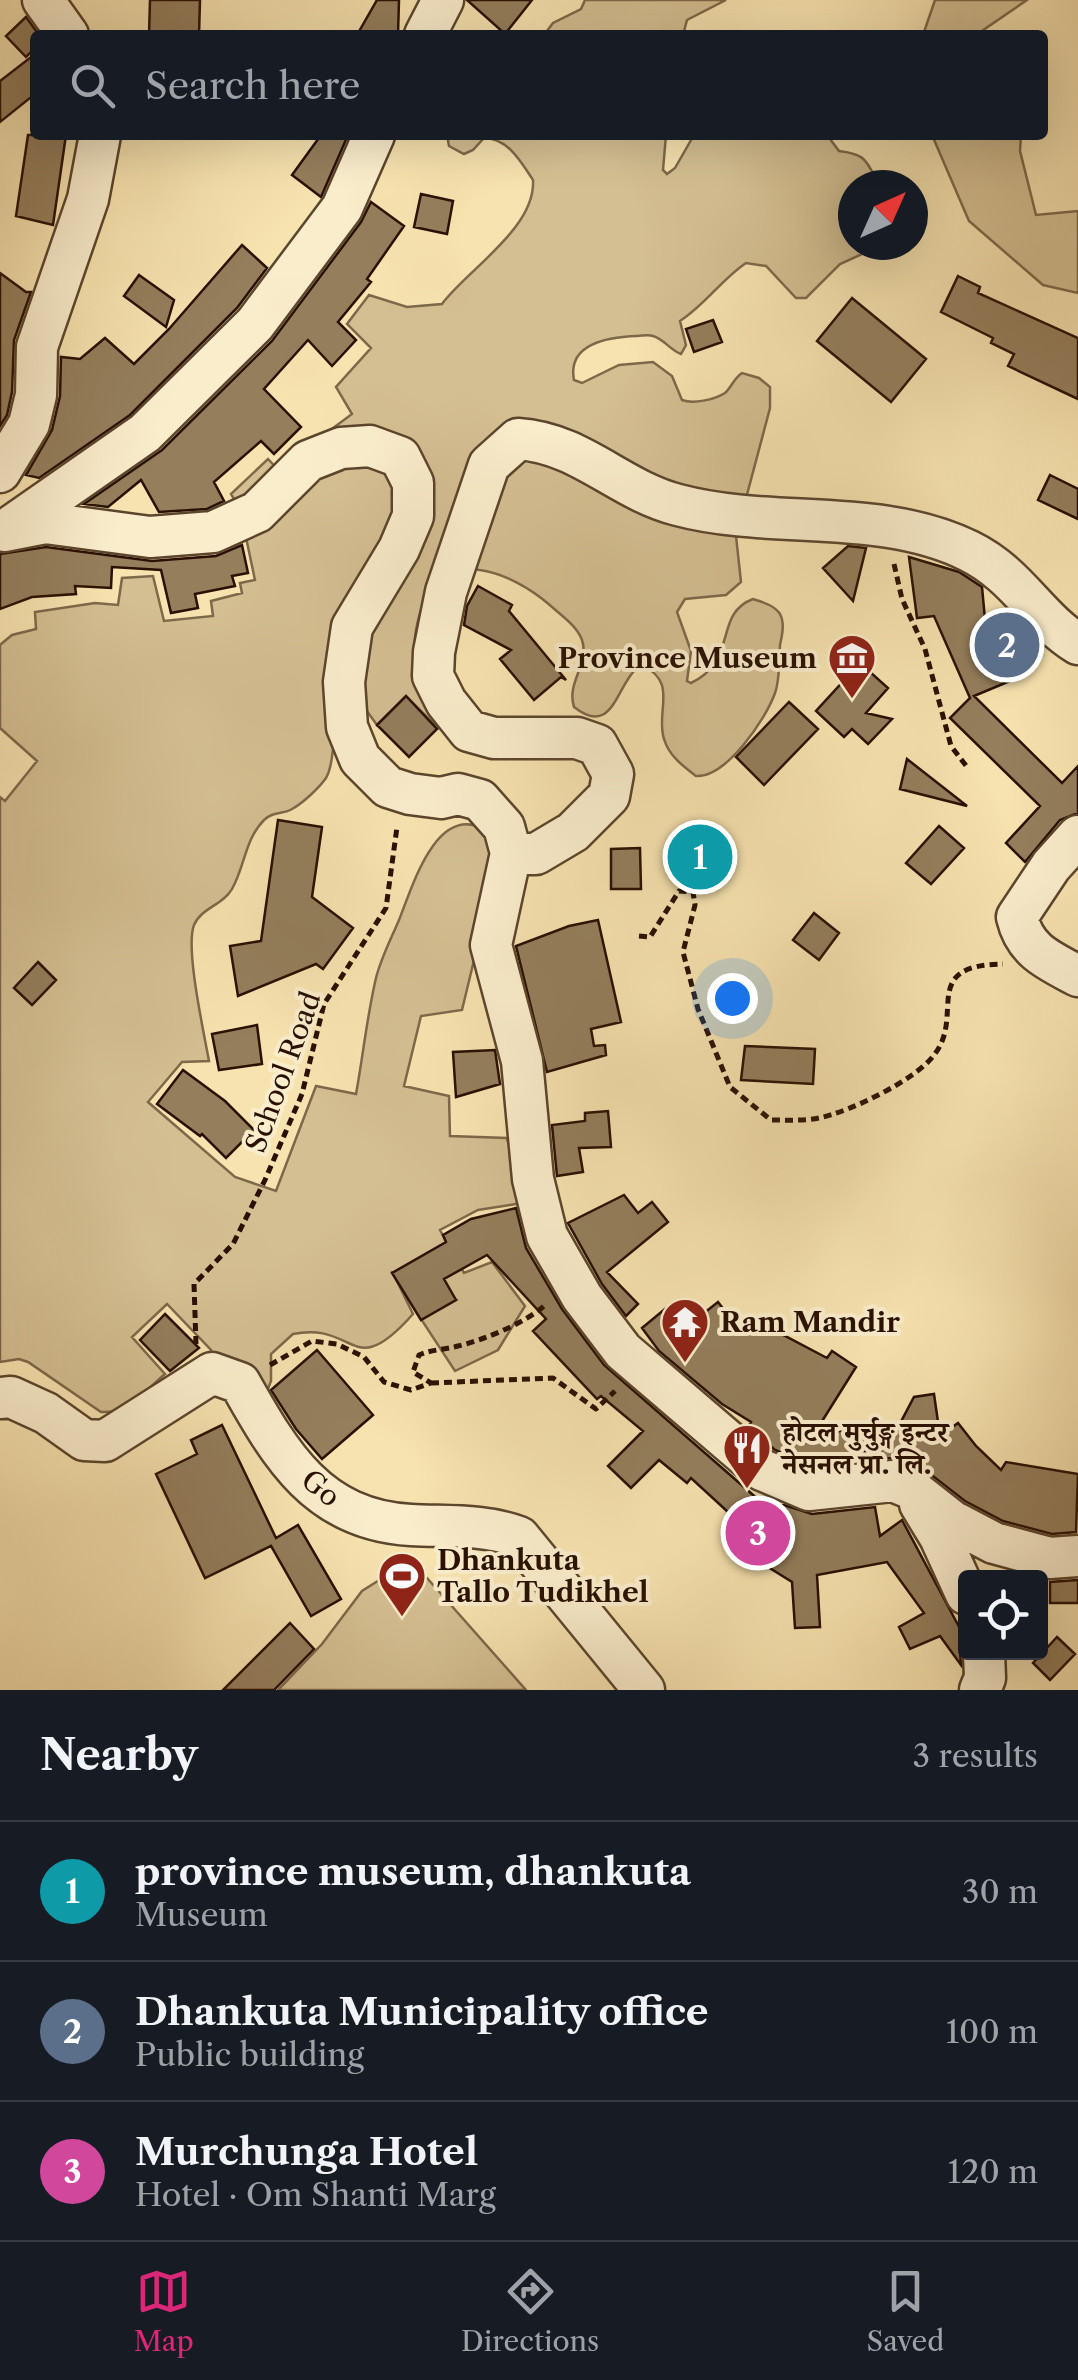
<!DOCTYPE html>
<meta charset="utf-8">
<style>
body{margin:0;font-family:"Libre Caslon Text","Noto Serif Devanagari",serif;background:#242831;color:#f1f3f6}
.controls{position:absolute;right:30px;bottom:30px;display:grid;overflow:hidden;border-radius:10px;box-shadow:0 10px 40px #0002}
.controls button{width:90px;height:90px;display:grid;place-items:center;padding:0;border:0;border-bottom:2px solid #363941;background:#171b24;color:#f1f3f6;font:50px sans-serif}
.compass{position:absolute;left:838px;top:170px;width:90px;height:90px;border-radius:50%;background:#171b24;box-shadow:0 10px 40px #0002;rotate:45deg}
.you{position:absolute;left:732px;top:998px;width:35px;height:35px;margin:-25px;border:8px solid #fff;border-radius:50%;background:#1a73e8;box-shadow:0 0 0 15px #1a73e833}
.badge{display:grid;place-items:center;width:65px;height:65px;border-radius:50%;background:#db2777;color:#fff;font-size:32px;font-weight:700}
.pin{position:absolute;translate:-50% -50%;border:5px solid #fff;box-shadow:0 2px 10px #0006}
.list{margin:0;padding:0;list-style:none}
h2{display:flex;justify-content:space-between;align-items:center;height:130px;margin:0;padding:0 40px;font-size:42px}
h2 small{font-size:32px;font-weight:400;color:#9ea1a6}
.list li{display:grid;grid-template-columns:65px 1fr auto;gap:30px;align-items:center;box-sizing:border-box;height:140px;padding:0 40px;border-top:2px solid #363941}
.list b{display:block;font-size:38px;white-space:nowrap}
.list p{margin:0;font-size:32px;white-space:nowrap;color:#9ea1a6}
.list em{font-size:32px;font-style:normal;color:#9ea1a6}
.icon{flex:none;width:55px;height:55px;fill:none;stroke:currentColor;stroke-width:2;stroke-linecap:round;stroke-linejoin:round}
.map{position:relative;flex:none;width:1078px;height:1690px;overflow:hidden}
.search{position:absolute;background:#171b24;box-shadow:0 10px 40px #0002;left:30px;right:30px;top:30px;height:110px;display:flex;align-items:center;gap:25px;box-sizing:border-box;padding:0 35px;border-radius:10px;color:#9ea1a6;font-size:38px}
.sheet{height:550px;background:#171b24}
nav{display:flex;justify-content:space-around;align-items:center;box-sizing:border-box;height:140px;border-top:2px solid #363941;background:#171b24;font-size:28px;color:#9ea1a6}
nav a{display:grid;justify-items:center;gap:5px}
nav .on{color:#db2777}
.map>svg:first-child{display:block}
</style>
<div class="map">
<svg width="1078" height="1690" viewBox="0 0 1078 1690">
<rect width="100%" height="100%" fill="#f7e3b0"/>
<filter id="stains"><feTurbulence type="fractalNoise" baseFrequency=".002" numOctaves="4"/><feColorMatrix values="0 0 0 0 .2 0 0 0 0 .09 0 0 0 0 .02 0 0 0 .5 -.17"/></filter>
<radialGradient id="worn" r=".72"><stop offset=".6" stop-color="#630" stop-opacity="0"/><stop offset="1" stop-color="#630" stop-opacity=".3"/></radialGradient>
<path fill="#d4bf92" stroke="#7e684a" stroke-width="2.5" d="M585,0H726L687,20L683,35H544L553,23L581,9Z
M935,0H1027L976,35H923Z
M447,135H666L663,170L667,174L675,168L694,135H827L839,151C871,155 864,163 881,185H853V245H882L840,264L806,298H796L766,266L746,263C721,280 705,305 680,321L686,345L681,354C670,350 664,339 653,336C648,334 642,336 637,336C607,337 567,344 574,380L582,383L619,365L653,362L672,376L682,400C693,404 714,400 725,393C732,387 733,379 742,373L759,378L770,387V408L736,536L741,582L726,595L685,599L677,612L691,651L687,681L691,683C739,660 713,614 753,599C762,602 774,605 780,614C785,623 782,636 780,645C779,660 780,679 775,693C766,719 726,778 696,776C683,766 669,756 664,739C655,711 679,683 642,665C616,678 616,740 574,707C566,682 590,664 582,640C577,626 562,616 551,606C511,571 440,542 420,613C414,634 412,652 419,674C425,690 438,705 448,720L438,728L406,696L377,725L361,703C353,714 339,728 335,741C331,753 333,766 326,778C319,788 303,803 292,809C282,815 273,811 264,820C245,839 245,866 232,889C223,905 201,908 194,925C185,948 204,1033 209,1061L182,1062L148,1102L235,1177L276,1191L316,1086L356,1094C363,1056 367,1016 376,978C381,958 391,939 399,920C412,888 435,806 482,828L497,865L462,1010L421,1016L404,1086L449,1096L450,1136L507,1138L523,1203L478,1210L440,1230L464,1273L492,1262L525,1306L498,1350L455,1371L421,1319L456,1300L393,1273L413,1314C351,1384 357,1321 293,1334L271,1354V1381L266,1394L222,1389L211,1350L167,1304L132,1337L165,1374C146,1390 127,1414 101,1412L28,1362L19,1359L0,1362V797L5,801L37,761L0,728V645L12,635L36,629L35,612L95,603L118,605L122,578L153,576L164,621L213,616L211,601L242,593L240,583L255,580L240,509L231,494L268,459L281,473L313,443L352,414L336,387L371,348L347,324L369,295L407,307L442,304C466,271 536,228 533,180C521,162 508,138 484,138L473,150L464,154L449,146Z
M932,135H1021L1020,151L1036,215L1078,211V293L1043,285L969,221Z
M427,1578L526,1690H278L322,1644L362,1591L381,1579Z"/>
<path fill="#947e5c" stroke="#291001" stroke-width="2.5" d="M150,0H200L199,35H149Z
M377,0H399L398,35H357Z
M467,0H532L505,34Z
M26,17L39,35H35V48L26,57L6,36Z
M35,54V94L0,122V81Z
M28,135H66L53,225L16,216Z
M321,135H348L321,197L292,175Z
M421,194L453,201L447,234L414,227Z
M371,202L404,226L367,279L371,282L338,322L356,340L332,366L308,340L264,389L301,427L274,454L261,441L214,482L224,501L207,509L159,512L141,480L108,507L84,504L162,450L272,341L361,222Z
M242,245L267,268L237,308L130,415L39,478L26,475L52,430L60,396L61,357L80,359L105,338L134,364L169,329Z
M0,273L26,292H31L14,340L12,392L7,415L0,426Z
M139,275L174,300L166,327L124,296Z
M958,276L980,287L978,293L1078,338V399L1008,366L1014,354L991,343L993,338L941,312Z
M852,298L926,359L891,402L817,341Z
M713,320L722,342L694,352L686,329Z
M1050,475L1078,489V519L1038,500Z
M242,545L248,573L232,576L235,586L195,594L198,608L171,613L161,570L112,567L111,588L75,586L76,594L32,597L0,609V554L46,547L152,561L216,556Z
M848,546L866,548L853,601L823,568Z
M909,557L959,572L982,587L985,619L1003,611L1029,673L974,696L1062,783L1078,766V813L1060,820L1025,862L1006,843L1040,806L950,718L970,698L934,616L917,618Z
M478,586L512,605L509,611L566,680L561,677L534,700L500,659L511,650L464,625L467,606Z
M860,663L888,688L866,713L892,719L868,744L852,729L844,737L816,711Z
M406,696L437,729L409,757L377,725Z
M789,702L818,729L764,785L736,757Z
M907,759L967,806L900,789Z
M278,820L322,827L312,897L353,928L323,969L316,964L238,996L230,946L261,941Z
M939,826L964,848L931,884L906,863Z
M690,835L721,845L710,879L679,869Z
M640,848L641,889H611V849Z
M814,913L839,933L819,960L793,940Z
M598,920L621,1022L591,1029L594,1046L605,1045L606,1055L547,1072L516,946L569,926Z
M38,962L56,980L32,1005L14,988Z
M257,1025L262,1064L219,1070L212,1034Z
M745,1046L815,1049L813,1084L741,1080Z
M495,1050L500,1084L456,1097L453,1052Z
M183,1070L225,1101L254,1130L226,1158L202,1134L200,1136L157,1104Z
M608,1111L611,1147L579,1148L583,1172L557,1176L552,1125L585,1121V1113Z
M624,1195L638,1213L652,1202L668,1222L607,1272L638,1304L626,1316L602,1284L568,1223Z
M516,1208L526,1248L562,1309L604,1365L768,1508L784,1505L812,1514L875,1507L880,1536L902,1520L965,1638L960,1652L961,1665L940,1636L910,1649L899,1627L924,1613L887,1562L817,1575L820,1627L795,1628L792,1582L728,1542L740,1523L691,1478L687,1483L659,1460L631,1488L608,1466L643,1431L601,1396L597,1399L533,1331L546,1319L487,1255L444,1279L456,1300L421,1320L392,1273L446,1242L443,1235L471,1219Z
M718,1302L742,1333L753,1319L827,1358L832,1351L856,1367L809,1442L877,1418L887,1448L914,1397L934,1394L940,1436L958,1423L976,1446L1001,1470L1006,1462L1078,1474L1076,1532L1052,1534L1003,1521L965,1501L920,1466L901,1459L887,1458L864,1445L866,1460L813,1466L775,1450L748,1427L751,1422L722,1404L659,1351L642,1328L671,1304L689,1325Z
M165,1314L199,1348L170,1371L140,1340Z
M317,1350L373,1415L322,1459L296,1429L271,1390Z
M222,1425L276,1538L298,1525L341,1599L311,1616L271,1546L205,1578L156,1474L197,1454L191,1440Z
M1078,1580V1603H1050V1582Z
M290,1623L314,1649L274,1690H223Z
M1057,1637L1075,1654L1050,1680L1033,1663Z"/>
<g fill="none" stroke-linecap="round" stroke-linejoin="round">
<g stroke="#5c452d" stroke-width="45">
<path id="minor" d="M43,0L68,35
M425,35L443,0
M0,472L29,424L36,395L37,347L88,199L100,135
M13,525L145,433L255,324L342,208L374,135
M4,531L45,523L150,537L213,532L257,512L308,461L341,448L370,446L400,457L413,483V516L399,549L352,627L344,682L347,727L360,759L388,787L410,794L441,798L458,794L480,800L504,827L511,853L491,945L522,1061L533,1179L547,1236L582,1297L623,1351L762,1470L809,1490L893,1481L910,1488L952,1521L994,1543L1050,1558L1078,1556
M1078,836L1051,866L1017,917C1025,951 1048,960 1078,976
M511,853L536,854L573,832L609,796L613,774L597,745L577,738H494L469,731L446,702L433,676L434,652L446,592L489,465L518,439C581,443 619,490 678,505C772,530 880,507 969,551C1018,575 1036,618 1078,644
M0,1398L11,1397L46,1413L84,1440L105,1441L212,1373L240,1383C281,1456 318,1520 411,1525C448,1527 484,1524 519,1537L644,1690
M920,1504L940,1537L966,1594
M980,1690L985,1678L984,1652"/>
</g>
<path stroke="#291001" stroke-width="5" stroke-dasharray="8 5" stroke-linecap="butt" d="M894,564L902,599L925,649L951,746L967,767
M639,936L650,937L679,891L693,892L695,905L683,952L698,1009L730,1087L771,1120C787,1120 804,1121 819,1118C849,1112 916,1080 934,1055C966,1015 918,965 1003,964
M196,1344L194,1284L233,1244L265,1180L302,1094L324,1004L386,908L397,827
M270,1365L312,1341L337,1344L364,1357L384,1382L411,1390L431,1383L413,1372L419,1355C433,1349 444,1350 458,1346C484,1340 528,1322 546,1304
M431,1383L553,1378L596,1409L615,1391"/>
<use href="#minor" stroke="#faedcc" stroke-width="40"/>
</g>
<defs>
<g id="museum-pin" transform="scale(2.5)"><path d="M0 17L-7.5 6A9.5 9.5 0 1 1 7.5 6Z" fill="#8f2418" stroke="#faedcc"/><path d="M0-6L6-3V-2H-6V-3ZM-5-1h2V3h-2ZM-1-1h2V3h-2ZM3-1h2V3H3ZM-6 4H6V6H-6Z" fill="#fff"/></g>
<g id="temple-pin" transform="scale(2.5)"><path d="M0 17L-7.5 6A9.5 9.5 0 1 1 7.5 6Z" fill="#8f2418" stroke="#faedcc"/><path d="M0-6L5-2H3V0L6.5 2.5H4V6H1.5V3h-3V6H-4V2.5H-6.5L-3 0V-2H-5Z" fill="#fff"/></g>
<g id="restaurant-pin" transform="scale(2.5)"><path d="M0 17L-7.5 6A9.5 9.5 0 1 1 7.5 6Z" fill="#8f2418" stroke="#faedcc"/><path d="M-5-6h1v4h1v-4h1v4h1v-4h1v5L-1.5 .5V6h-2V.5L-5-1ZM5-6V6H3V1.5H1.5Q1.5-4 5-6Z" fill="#fff"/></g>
<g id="stadium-pin" transform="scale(2.5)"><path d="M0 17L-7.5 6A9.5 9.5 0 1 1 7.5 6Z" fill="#8f2418" stroke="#faedcc"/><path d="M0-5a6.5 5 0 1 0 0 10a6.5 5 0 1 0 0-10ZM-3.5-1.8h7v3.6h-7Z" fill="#fff"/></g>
</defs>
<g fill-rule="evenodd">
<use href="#museum-pin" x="852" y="658"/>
<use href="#temple-pin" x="685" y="1322"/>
<use href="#restaurant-pin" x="747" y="1448"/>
<use href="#stadium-pin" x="402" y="1576"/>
</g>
<g text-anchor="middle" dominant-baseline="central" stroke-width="8" stroke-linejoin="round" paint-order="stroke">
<g font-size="28" font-weight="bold" fill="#291001" stroke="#faedcc" text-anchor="start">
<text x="817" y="658" text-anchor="end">Province Museum</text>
<text x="720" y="1322">Ram Mandir</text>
<text x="782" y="1432">होटल मुर्चुङ्ग इन्टर<tspan x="782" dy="32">नेसनल प्रा. लि.</tspan></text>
<text x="437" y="1560">Dhankuta<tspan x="437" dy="32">Tallo Tudikhel</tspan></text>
</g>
<g font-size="28" fill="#291001" stroke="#faedcc">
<text transform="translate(283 1072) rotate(-70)">School Road</text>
<text transform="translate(321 1488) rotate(39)">Go</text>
</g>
</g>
<rect width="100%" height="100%" filter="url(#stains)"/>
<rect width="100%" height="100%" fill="url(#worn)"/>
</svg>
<div class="controls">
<button><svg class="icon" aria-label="locate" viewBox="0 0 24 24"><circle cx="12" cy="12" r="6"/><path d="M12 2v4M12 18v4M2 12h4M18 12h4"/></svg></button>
</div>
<svg class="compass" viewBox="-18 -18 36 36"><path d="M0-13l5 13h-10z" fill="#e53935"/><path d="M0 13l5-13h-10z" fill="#9ea1a6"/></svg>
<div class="you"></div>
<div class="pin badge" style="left:700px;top:857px;background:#0f9aa8">1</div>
<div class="pin badge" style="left:1007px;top:645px;background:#5c6f8a">2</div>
<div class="pin badge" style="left:758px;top:1533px;background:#d1479c">3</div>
<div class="search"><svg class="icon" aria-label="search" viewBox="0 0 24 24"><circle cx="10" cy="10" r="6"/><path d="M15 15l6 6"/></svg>Search here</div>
</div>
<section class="sheet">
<h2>Nearby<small>3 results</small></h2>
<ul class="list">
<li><span class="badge" style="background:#0f9aa8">1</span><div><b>province museum, dhankuta</b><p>Museum</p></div><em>30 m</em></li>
<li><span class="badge" style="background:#5c6f8a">2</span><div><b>Dhankuta Municipality office</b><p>Public building</p></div><em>100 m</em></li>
<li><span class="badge" style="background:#d1479c">3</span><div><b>Murchunga Hotel</b><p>Hotel · Om Shanti Marg</p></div><em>120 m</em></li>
</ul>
</section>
<nav>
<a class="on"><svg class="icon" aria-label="map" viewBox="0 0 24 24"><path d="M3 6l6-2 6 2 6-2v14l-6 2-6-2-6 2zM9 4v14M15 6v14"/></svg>Map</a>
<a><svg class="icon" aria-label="directions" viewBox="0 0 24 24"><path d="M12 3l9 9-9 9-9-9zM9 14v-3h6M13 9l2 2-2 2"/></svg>Directions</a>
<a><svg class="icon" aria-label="saved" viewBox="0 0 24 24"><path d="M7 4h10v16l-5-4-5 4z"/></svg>Saved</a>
</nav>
